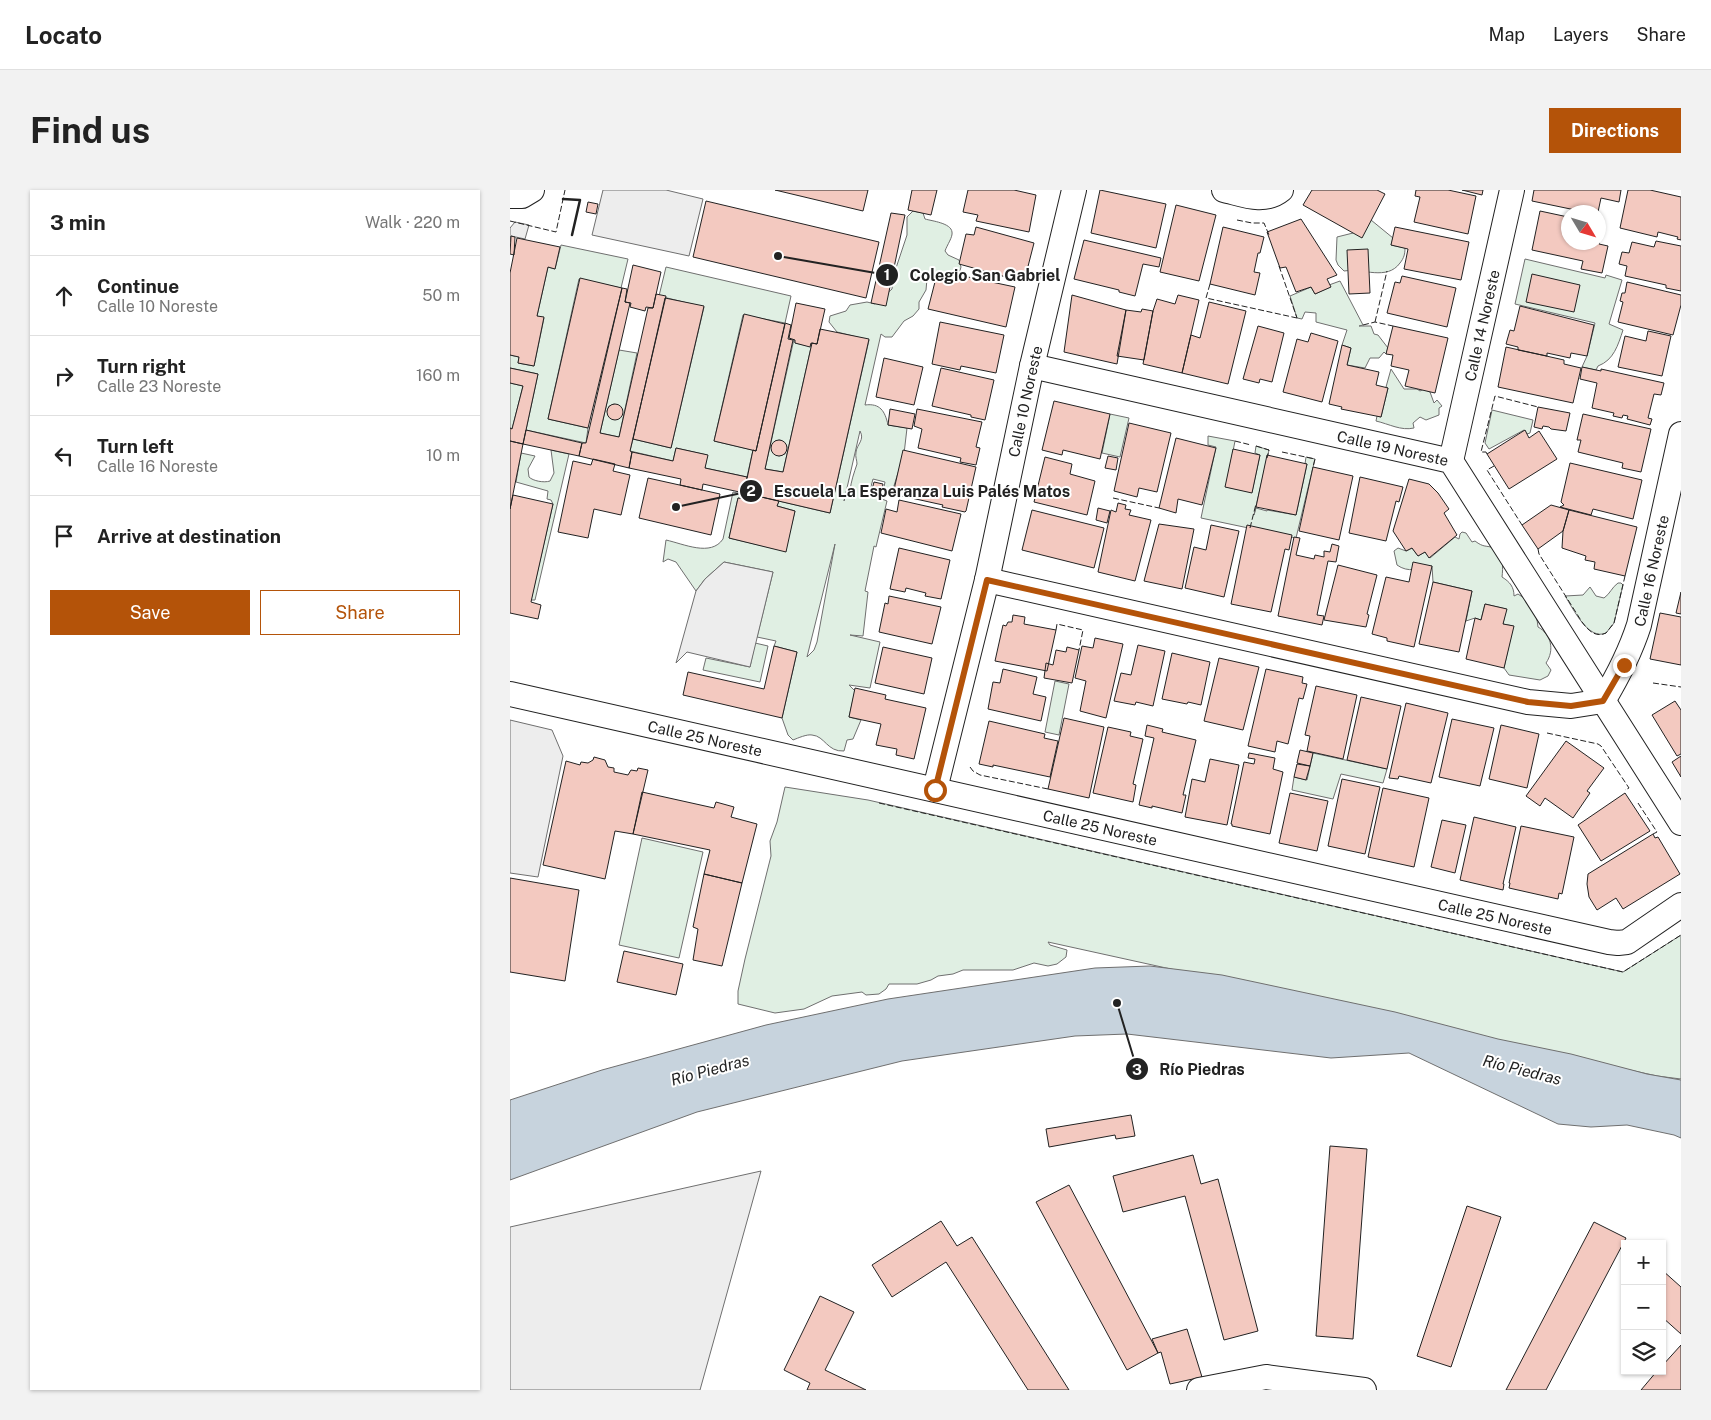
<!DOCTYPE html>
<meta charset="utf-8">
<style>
body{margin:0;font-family:"Public Sans",sans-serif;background:#f2f2f2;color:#222}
.controls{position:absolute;right:15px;bottom:15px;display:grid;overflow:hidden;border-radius:0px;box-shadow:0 1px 4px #0004}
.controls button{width:45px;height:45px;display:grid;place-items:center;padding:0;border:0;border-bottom:1px solid #e0e0e0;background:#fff;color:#222;font:25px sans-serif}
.compass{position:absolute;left:1051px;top:15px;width:45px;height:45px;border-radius:50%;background:#fff;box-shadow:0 1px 4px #0004;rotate:128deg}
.stop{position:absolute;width:15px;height:15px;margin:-11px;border:4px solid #b45309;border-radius:50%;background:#fff}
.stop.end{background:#b45309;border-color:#fff;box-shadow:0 1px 5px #0008}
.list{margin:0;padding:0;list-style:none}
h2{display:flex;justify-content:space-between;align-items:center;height:65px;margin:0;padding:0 20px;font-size:21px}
h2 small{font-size:16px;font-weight:400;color:#767676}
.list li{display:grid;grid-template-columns:32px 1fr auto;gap:15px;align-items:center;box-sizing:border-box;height:80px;padding:0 20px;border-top:1px solid #e0e0e0}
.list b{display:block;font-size:19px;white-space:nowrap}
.list p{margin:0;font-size:16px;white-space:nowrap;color:#767676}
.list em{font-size:16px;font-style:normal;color:#767676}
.actions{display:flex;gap:10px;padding:15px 20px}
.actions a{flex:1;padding:11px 0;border:1px solid #b45309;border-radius:0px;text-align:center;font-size:18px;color:#b45309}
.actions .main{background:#b45309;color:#fff}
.icon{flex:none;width:28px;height:28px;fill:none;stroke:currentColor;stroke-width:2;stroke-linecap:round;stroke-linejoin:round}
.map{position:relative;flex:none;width:1171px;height:1200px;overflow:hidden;border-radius:0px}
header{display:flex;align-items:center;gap:30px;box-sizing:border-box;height:70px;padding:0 25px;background:#fff;border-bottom:1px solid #e0e0e0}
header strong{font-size:24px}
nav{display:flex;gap:28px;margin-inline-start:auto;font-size:18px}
.intro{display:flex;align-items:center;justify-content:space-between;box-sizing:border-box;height:120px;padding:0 30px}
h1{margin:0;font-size:35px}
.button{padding:12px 22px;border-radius:0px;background:#b45309;color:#fff;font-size:18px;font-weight:700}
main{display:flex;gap:30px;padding:0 30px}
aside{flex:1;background:#fff;border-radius:0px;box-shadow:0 1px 4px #0004}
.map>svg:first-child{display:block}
</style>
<header>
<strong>Locato</strong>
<nav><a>Map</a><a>Layers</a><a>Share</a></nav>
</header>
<div class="intro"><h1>Find us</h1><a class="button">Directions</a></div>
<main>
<aside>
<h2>3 min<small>Walk · 220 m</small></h2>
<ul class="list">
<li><svg class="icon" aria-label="ahead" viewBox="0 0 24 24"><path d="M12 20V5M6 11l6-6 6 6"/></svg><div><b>Continue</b><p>Calle 10 Noreste</p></div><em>50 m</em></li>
<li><svg class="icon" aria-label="right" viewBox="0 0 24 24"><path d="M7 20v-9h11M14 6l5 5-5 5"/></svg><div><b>Turn right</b><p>Calle 23 Noreste</p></div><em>160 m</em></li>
<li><svg class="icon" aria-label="left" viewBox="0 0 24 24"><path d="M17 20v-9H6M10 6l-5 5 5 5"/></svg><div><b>Turn left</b><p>Calle 16 Noreste</p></div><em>10 m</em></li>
<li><svg class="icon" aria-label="arrive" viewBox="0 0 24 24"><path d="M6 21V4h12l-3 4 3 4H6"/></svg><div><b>Arrive at destination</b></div></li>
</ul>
<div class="actions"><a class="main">Save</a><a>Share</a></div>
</aside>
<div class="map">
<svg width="1171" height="1200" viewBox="0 0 1171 1200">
<rect width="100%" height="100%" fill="#fff"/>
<path fill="#e0efe3" stroke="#6f6f6f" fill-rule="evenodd" d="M403,21L413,23L415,29C422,31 441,33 442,42C443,47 437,55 435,61L438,65L449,70L451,77L449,84H444L442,91L419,85L417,89L416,100L409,112V119L403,126L394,131L382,147H375L371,144L355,215C370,213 375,221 378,235L397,238L394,264L382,302H377L375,308L372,307L375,292L363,289L359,304L377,311L366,357L364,356L355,401L358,402C356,417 355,431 353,446L340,445L370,452L360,498L339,495L345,501L339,527L351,530L343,549L337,550L334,561C317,562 315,546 302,545C297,544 288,548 283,550L278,545L272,528L287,462L264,456L266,451L247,447L263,382L214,372L195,389L186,401L166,372L158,369L153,372L156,350C174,354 201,367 213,349L223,302L236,305V309L228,308L219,348L275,361L285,321L267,316L269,311L320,323L359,150L327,142L319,132L320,126L336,121L340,115L357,112L365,114L382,99L383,87L397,45V27ZM350,241C355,250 347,254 346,262C345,267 347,270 347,274C344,283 341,291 340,301H337L334,311ZM325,354L307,452L304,460L297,467Z
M861,30L883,48L881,55L895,58C895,64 894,68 890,73C877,91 853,78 834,81L828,75L826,70L827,47L843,43Z
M51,55L118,69L111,98L69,89L38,229L78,238L76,253L16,240L28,184L0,178V165L9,167L8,173L24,176L34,128L27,126L38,77L45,79Z
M1015,69L1095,88L1096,85L1112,90L1099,134L1113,140C1108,155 1104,170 1088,176L1086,180L1072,177L1077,166L1085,133L1005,114Z
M156,77L281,106L275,133L233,125L204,251L243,260L237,287L195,278L197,265L166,258L163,271L120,261L123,249L161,258L194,117L149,106Z
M830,91L853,135L849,136H861L864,144L868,145L878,158L876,164L874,162L869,168H860L855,178L837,175L841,158L832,155L837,140L806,132V123L795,122L792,129L787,128L780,106L801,97L805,104L820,97L819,95Z
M284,149L285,150V153L299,156L302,153L273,282L255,279ZM270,250L275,253L277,257L275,264L269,266L263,263L261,257L265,251Z
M109,160L127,163L109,247L90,243ZM104,214L111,217L112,221L111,226L105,229L99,227L97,221L99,216Z
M881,179L894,199H907L910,201L914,199L920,202L924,213L927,210L932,216L929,218V225L916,230L910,227L903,233L904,238C891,241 879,234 866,231L867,226L871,227L878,198L876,197Z
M0,193L13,196L2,239L0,238Z
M982,220L1023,230L1020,243L1017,244L1014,240L979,259L975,253Z
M600,224L619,228L610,267L592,263Z
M698,246L725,251L716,297L742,302L750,265L745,263L746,256L759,260L744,325L746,318L757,321V320L786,325L797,274H795L796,267L805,269L786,348L691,328L706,257L698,255Z
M41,260L59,264L25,410H21L43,314L41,310L37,309L38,301L6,292L11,263L25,266L18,279L19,287C23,291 34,293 40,291L44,283Z
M952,342L956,343L962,352L965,351C974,358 976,355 984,358C994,362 993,379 992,387C1000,392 1004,397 1004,406L1008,404C1020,411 1027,423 1028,437C1041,444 1045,460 1036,473L1041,480L1038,486L1030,490L999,485L994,478L1003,436L993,434L996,419L975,414L971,430L965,428L956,431L962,401L923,392L922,376C909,379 898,383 887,375L884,361L888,358L896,361L902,358L908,366L915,362L920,368L945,347L949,349L950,344Z
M1108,393H1111L1113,395L1104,433L1096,443C1078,451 1063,418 1055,406L1073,405L1080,397L1086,406L1094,408C1100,404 1102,397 1108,393Z
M245,453L258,456L250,492L193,480L196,468L240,477Z
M545,491L559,494L549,545L535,542Z
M803,563L877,579L873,593L831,584L823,609L782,600L784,587L797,590Z
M275,597L358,610L1113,782L1171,745V889L1147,886L538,752L540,755L557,760L556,767L547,774L538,776L524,773L503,780H453L443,784L428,786L421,790L407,794H379L376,799L369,804L356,805L352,802L322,806L294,819L265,823L228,814V801L235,769L261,666L260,651L267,632Z
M132,648L193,662L169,768L109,755Z"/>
<path fill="#ededed" stroke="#6f6f6f" d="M93,0H156L193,9L179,66L82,45Z
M5,32L19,35L15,49L1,46L0,52V38Z
M214,372L263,382L240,477L177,462L166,473L186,401L195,389Z
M0,530L42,540L53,566L28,687L0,683Z
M251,981L190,1200H0V1037Z"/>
<path fill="#c7d3dd" stroke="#6f6f6f" d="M640,776L712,785L885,822L988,849L1061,864L1137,884L1171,890V948L1164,945L1117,935L1081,937L1048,934L899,863L821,868L617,844L565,846L392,871L187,922L0,990V910L92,880L256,835L378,809L585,778Z"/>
<path fill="#f3c9c0" stroke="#222" d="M265,0H358L353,21Z
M402,0H427L421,25L398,20Z
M458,0H504L526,5L519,42L466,31L468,25L453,22Z
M590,0L656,14L646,58L581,43Z
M802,0H867L875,4L852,48L793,15Z
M906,0H938L966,6L958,44L904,32L910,7L905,6Z
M952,0H973L972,5Z
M1024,0H1111L1109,12L1091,8L1088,22H1075L1022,11Z
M1118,0H1140L1171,7V50L1167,49L1168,47L1148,42L1147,47L1110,38Z
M196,11L369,52L356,108L183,67Z
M78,12L88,14L86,24L76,22Z
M666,15L706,25L689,91L650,82Z
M1030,21L1058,27V52H1088V46H1090L1089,54L1098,56L1092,83L1071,79L1073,71L1022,60Z
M381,23L395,25L376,116L361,113Z
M791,29L827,85L817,89L821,97L805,104L801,97L786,102L776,77L770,78L757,42Z
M466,37L524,53L514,92L449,74L456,44L464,45Z
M713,37L754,47L750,63H748L744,82L750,83L745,105L700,94Z
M885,37L959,52L951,90L894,79L898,59L881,55Z
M1,46L5,47L4,65L0,64Z
M7,48L50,57L45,79L38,77L27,126L34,127L24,176L8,173L9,167L0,165V83Z
M574,50L651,68L649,77L633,74L625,106L609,102V100L564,89Z
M1146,51L1171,56V101L1156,98V95L1115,86L1117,76L1109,74L1112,62L1119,63L1122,52L1144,57Z
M858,59L860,103L839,104L837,60Z
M123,75L151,82L143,118L136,117L135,121L120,117L121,113L115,112Z
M444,84L505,97L496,137L418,119L426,88L442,91Z
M1022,84L1070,95L1064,122L1016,112Z
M892,86L946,98L937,137L877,123L885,92L890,93Z
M70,88L112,98L78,238L38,229Z
M1117,92L1171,105V115L1163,145L1108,132L1113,112L1110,111L1112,103H1115Z
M112,98L117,99L115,112L120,113L90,243L109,247L138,118H143L146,104L156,106L120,261L122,262L119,278L69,266L72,253H76Z
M562,105L616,120L607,174L554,162Z
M668,105L689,110L672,183L633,174L643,121L647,109L665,114Z
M155,108L194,116L161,258L123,249Z
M699,112L736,121L718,194L672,183L681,145L690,148Z
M286,113L315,119L307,154L301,153L300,157L285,153V150L279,148Z
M1010,116L1084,135L1077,166L1061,163L1060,168L1037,163V166L1008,160V157L996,154L1000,140L1004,141Z
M632,119L643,121L634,170L607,166L616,120L631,122Z
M234,124L275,134L246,261L204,251Z
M430,132L494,145L486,183L451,176L450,180L422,174Z
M275,133L281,135L278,149L283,150L255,279L273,282L302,153L307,154L310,139L359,149L320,323L234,303L243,260L246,261Z
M748,136L774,143L762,192L750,189L749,193L733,189Z
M883,136L938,148L925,203L895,196L899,180L881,176L883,165L876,164Z
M1138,141L1161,146L1152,186L1108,177L1115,146L1136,151Z
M801,143L828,151L812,212L773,202L787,149L798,152Z
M832,155L841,158L837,175L869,182L866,195L878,198L871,227L831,219L832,217L819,214Z
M996,157L1054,170V174L1071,178L1063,213L988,197Z
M374,168L413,177L404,215L366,207Z
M1072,177L1091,181V179L1154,193L1151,205L1144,204L1138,228L1142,229L1140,235L1117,229L1118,226L1113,225L1112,228L1103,226L1104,223L1082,218L1087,193L1070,189Z
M0,178L28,184L13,254L0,251V238L2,239L13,196L0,193Z
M431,178L484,190L475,230L461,227V225L422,216Z
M544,211L600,224L590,269L553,260L552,265L532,260Z
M97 222a8 8 0 1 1 16 0a8 8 0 1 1-16 0Z
M1028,217L1060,223L1056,241L1041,239L1039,237L1033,236L1032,239L1024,237Z
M380,219L405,224L402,239L378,235Z
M407,219L472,232L466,257L470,258L466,275L450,272L451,268L408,258L412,239L404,236Z
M1073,224L1141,239L1131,282L1112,278L1113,273L1068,262L1071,250H1067Z
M619,233L661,243L647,302L629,298L627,307L604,301Z
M16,240L72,253L69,266L13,254Z
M1015,240L1019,248L1029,241L1047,269L999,299L977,264Z
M666,248L706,258L692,315L668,309L666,323L649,318Z
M261 258a8 8 0 1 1 16 0a8 8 0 1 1-16 0Z
M0,251L13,254L0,319Z
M166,258L198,265L195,278L237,287L234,303L193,294L192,300L170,295L171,289L119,278L122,262L163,271Z
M723,259L750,265L742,303L715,297Z
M393,260L466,277L456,321L455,322L432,317L433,315L383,304Z
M757,265L797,274L786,325L746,317Z
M598,266L608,268L606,280L595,278Z
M535,267L562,274L560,284L585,291L577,325L524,312Z
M83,269L105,274L103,281L120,285L111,325L84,319L78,348L48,342L63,271L81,275Z
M1060,273L1132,290L1123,329L1083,319L1081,325L1050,317L1054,315L1051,312Z
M803,277L843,286L829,350L789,341Z
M850,287L893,297L889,312L886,311L876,351L839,343Z
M138,288L210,304L201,345L129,328Z
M899,289L919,294L928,303L939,319L934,323L947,345L919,368L915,362L908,366L902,358L896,361L883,341Z
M364,292L373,294L371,306L361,303Z
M3,305L43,314L21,412L31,415L28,429L0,423V319Z
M247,306L269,311L267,316L285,321L276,362L219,348L228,308L245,311Z
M389,310L451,324L442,361L371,343L376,319L387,322Z
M608,313L616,315L615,319L621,320L619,325L641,330L625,391L588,382L601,320L606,322Z
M1041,315L1059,320L1053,341L1028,359L1012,335Z
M588,318L600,321L597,333L586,330Z
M522,320L594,338L584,378L512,360Z
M1059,320L1127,337L1115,386L1084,379L1085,372L1075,370L1076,366L1052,358L1053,341Z
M649,334L684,339L672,399L634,391Z
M701,335L729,341L714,407L675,398L684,357L696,360Z
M737,335L782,345L779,360L775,359L761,422L721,414Z
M784,347L790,348L786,365L804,369L805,365L814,367V361L820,362L822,354L829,356L826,372L818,371L807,425L814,426L812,435L768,426Z
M389,358L440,370L431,409L415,406L416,403L396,398L395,402L380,399Z
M903,372L922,376L904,457L877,451V448L862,444L876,387L899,392Z
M828,375L867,385L857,424L859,425L856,437L814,430Z
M923,392L962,401L949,462L909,454Z
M1171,402V424L1166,423Z
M379,406L431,417L422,454L369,442L375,413L378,414Z
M975,414L997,419L993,434L1004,436L994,478L956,469L965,428L971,430Z
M1150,423L1171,427V475L1140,469Z
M503,425L515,427L514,434L546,440L537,481L485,471L493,435L496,436L498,432H502Z
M585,448L613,454L596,528L570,521L576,491L565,488L572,456L583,458Z
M628,455L655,461L643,516L626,512L625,515L604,511L611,483L621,485Z
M264,456L287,462L272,528L173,505L178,482L254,499Z
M373,457L422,468L414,504L365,493Z
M557,457L569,460L562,493L534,488L536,473L543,475L546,460L556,462Z
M662,463L700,472L691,515L678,512L677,514L652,509Z
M709,468L749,477L733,540L694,531Z
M493,479L527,487L523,504L536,507L531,531L478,519L483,492L490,493Z
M756,479L793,487L792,493L797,494L793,509L789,508L778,554L767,551L765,562L738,556Z
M806,496L847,505L833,569L797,561L800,546L795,545Z
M345,498L376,505L375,509L416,518L404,569L386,565L387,559L366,555L371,534L339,527Z
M851,507L891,516L877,579L837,570Z
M1165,511L1171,520V564L1167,566L1142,525Z
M896,513L938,523L921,593L889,586L888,589L879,588Z
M554,528L594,537L579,608L538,599Z
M942,529L984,538L970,596L929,587Z
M479,531L535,544L534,548L548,551L540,587L483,575V577L469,574Z
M637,535L653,539L652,542L686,550L673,605H676L672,623L642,616V618L629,615L644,548L635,546Z
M991,535L1029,544L1017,598L979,589Z
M598,537L621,542L620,546L633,549L623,594L626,595L623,612L583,603Z
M1056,551L1094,578L1077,601L1080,603L1063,628L1035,608L1030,616L1016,606Z
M790,560L803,563L800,576L787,573Z
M739,563L765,568L763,579L773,582L760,644L722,636V634H721L734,572L744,574L745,569L738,568Z
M1171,566V587L1162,572Z
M84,567L95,570L98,577L104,578V582L118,585L121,580L127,581L128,578L138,580L123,644L105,641L95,689L33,675L56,571L70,575L71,572L78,573L83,570Z
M700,569L729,575L717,635L675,627L682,589L695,592Z
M787,574L800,576L796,590L784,587Z
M832,589L870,597L855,664L818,656Z
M873,598L919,608L904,677L858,667Z
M132,602L204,618L206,612L224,617L221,627L247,634L232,693L194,684L200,660L123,644Z
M780,603L818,611L807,661L769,653Z
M1115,603L1140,641L1091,671L1068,635Z
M964,627L1006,637L993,694H994L993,700L950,690Z
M932,630L956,635L945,683L921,677Z
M1011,636L1064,647L1052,704L1049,703L1048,709L999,698L1000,693H999Z
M1143,644L1145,648L1148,647L1170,684L1113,719L1106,708L1087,720L1079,707L1077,694L1078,684Z
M194,684L232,693L212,776L183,770L188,739L183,737Z
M0,688L69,700L55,791L0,782Z
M114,761L173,774L166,805L107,792Z
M621,925L625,946L606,949L605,945L539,957L536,939Z
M820,956L857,959L843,1149L806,1146Z
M683,965L691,994L708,989L748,1141L714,1150L675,1006L613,1022L603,986Z
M559,995L648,1163L617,1180L526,1012Z
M957,1016L991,1027L941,1177L907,1166Z
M431,1031L447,1056L462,1047L559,1200H518L436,1072L382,1107L362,1075Z
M1084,1032L1116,1048L1036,1200H996Z
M1152,1080L1171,1097V1144L1152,1127Z
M310,1106L344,1122L315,1180L356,1200H297L300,1193L274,1180Z
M677,1139L692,1187L660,1194L651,1162L648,1163L642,1149Z
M1171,1155V1200H1131L1147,1181H1152V1176Z"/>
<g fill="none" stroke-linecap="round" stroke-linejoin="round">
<g stroke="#222" stroke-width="26">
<g id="minor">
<path d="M714,0C732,4 754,14 771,0"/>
<path d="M0,6H12L22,0"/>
<path id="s1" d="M522,176L941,271L1171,633"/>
<path id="s2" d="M941,271L1002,0"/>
<path id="s3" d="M477,390L1018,512L1061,516L1093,511C1108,486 1120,463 1129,435L1171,244"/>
<path id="s4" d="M0,504L1099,752L1108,753L1117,752L1171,715"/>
<path id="s5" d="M425,599L477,390L522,176L564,0"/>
<path d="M689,1200L756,1187L854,1200"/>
</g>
</g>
<use href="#minor" stroke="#fff" stroke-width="24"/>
<path stroke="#222" stroke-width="1" stroke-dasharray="6 2.5" stroke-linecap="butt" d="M727,30L742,33H754L759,45
M0,31L46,42L55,0
M769,76L787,128
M700,94L696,108L787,128
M865,132L877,81
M853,135L865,132L883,136
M725,251L741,255
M746,256L759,260L757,268
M772,262L805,269L803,277
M977,264L976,262H971L985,206L1028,217
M984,276L977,280L1012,335
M603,308L649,318
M740,338L746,314
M1028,359L1029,364L1072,432C1078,440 1085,448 1096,443L1104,433L1115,386
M546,440L547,434L573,440L569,460
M1143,493L1171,497
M1037,543L1088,554L1091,556L1119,598L1115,600
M460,577L463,581L470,585L538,599
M369,613L1113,782L1171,745
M1128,613L1147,642L1143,644"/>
<path stroke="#222" stroke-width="2.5" d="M53,9L70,10L62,45"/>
</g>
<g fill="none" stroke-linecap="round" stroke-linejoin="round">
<path stroke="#b45309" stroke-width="6" d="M425,600L477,390L1018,512L1061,516L1093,511L1114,475"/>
</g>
<g text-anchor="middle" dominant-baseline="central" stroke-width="4" stroke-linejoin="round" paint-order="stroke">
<g font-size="15" fill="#222" stroke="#fff">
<text stroke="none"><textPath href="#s2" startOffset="139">Calle 14 Noreste</textPath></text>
<text stroke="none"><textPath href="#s5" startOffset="398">Calle 10 Noreste</textPath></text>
<text stroke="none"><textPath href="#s1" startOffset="370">Calle 19 Noreste</textPath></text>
<text stroke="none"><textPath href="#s3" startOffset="770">Calle 16 Noreste</textPath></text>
<text stroke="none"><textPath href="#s4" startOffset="200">Calle 25 Noreste</textPath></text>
<text stroke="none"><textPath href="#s4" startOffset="605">Calle 25 Noreste</textPath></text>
<text stroke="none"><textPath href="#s4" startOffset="1010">Calle 25 Noreste</textPath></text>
</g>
<g font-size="16" font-style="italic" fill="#222" stroke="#fff">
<text transform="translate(200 880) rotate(-15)">Río Piedras</text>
<text transform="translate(1012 880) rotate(14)">Río Piedras</text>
</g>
</g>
<path fill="none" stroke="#222" stroke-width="2" d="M268 66L377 85M166 317L241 301M607 813L627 879"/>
<g fill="#222" stroke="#fff" stroke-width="2">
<circle cx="268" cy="66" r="5"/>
<circle cx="166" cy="317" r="5"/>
<circle cx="607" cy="813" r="5"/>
<circle cx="377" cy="85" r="12"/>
<circle cx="241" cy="301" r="12"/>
<circle cx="627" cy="879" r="12"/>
</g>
<g font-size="15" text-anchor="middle" font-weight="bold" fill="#fff">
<text x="377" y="90">1</text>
<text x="241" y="306">2</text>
<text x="627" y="885">3</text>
</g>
<g font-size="16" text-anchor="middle" font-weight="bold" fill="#222" stroke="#fff" stroke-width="4" stroke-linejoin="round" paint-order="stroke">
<text x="475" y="91">Colegio San Gabriel</text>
<text x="412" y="307">Escuela La Esperanza Luis Palés Matos</text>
<text x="692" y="885">Río Piedras</text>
</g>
</svg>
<div class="controls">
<button>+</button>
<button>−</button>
<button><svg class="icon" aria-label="layers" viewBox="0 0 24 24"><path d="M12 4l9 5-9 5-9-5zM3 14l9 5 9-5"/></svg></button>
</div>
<svg class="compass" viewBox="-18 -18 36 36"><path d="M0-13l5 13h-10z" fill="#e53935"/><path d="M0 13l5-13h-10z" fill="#767676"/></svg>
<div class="stop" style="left:425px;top:600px"></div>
<div class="stop end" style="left:1114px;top:475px"></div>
</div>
</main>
